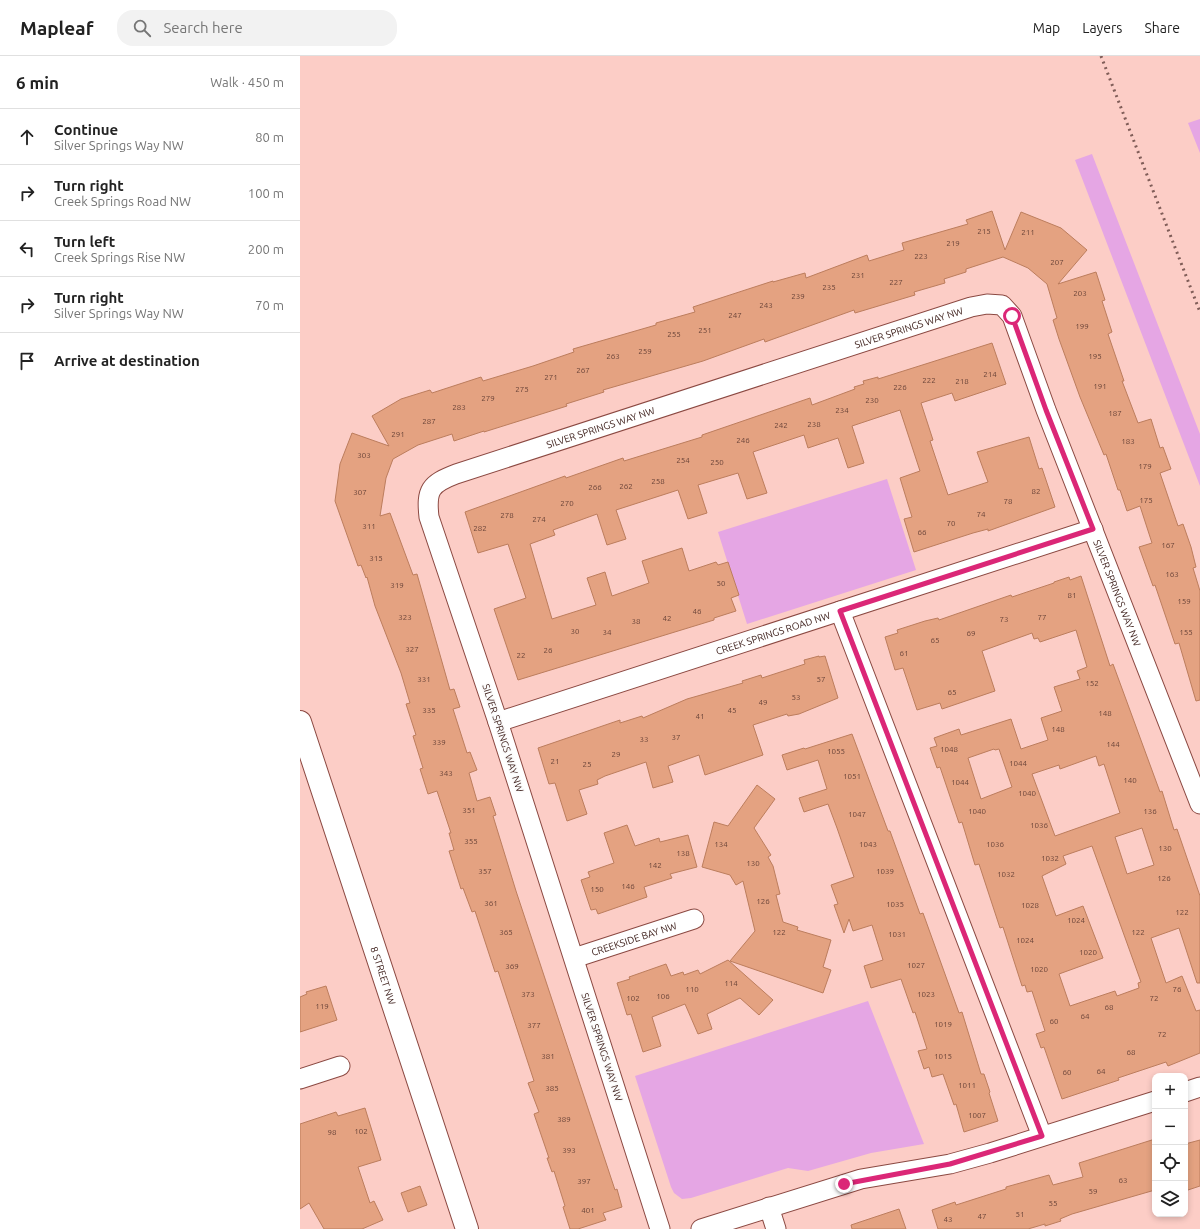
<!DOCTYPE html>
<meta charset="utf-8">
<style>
body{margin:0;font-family:Ubuntu,sans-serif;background:#f2f2f2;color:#222}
.controls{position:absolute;right:12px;bottom:12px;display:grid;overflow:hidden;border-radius:8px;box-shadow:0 2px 6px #0003}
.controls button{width:36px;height:36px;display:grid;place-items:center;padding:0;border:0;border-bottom:1px solid #e0e0e0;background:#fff;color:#222;font:20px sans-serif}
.stop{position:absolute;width:12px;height:12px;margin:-9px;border:3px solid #db2777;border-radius:50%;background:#fff}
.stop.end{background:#db2777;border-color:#fff;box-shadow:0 1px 4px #0008}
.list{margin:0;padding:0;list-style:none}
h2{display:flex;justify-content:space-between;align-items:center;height:52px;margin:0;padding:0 16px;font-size:17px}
h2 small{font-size:13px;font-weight:400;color:#767676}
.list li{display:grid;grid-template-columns:26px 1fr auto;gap:12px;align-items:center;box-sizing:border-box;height:56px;padding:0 16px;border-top:1px solid #e0e0e0}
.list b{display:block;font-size:15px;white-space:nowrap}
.list p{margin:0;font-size:13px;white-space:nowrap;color:#767676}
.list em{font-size:13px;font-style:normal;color:#767676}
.icon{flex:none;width:22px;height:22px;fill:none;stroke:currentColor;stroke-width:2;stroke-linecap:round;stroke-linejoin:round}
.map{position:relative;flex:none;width:900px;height:1173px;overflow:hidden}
header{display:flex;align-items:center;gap:24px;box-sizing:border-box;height:56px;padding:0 20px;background:#fff;border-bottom:1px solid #e0e0e0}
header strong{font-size:19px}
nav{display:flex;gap:22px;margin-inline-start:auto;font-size:14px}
.search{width:280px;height:36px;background:#f2f2f2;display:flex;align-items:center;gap:10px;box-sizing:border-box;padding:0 14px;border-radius:16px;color:#767676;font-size:15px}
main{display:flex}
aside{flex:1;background:#fff}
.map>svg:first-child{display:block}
</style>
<header>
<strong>Mapleaf</strong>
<div class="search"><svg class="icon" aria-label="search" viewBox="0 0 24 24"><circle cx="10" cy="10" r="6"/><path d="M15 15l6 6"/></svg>Search here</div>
<nav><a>Map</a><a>Layers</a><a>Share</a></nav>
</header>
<main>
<aside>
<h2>6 min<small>Walk · 450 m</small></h2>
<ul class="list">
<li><svg class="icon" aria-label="ahead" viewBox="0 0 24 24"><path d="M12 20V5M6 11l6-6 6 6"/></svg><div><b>Continue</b><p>Silver Springs Way NW</p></div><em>80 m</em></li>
<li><svg class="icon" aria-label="right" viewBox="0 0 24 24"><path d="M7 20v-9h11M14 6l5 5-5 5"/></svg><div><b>Turn right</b><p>Creek Springs Road NW</p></div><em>100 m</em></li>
<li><svg class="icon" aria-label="left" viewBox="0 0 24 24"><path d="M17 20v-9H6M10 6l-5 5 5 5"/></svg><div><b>Turn left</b><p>Creek Springs Rise NW</p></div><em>200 m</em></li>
<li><svg class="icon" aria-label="right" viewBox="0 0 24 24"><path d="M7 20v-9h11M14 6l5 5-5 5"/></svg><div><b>Turn right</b><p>Silver Springs Way NW</p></div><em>70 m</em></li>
<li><svg class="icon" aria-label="arrive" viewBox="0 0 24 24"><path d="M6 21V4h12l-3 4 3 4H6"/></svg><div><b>Arrive at destination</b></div></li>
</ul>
</aside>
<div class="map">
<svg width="900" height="1173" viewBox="0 0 900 1173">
<rect width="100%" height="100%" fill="#fccdc6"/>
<path fill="#e5a6e4" d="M900,63V97L888,67Z
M792,98L900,378V430L775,104Z
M587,423L616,514L447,568L418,476Z
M568,945L624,1088L571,1097L508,1115L488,1112L391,1142L382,1143L374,1137L371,1131L335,1020Z"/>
<path fill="#e4a281" stroke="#bc7d5d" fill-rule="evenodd" d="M692,155L705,194L721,156L761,172L787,194L758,228L796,216L805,244L802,245L812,276L808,278L824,325H822L838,367L851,363L860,392L863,391L871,413L860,417L878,470L883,468L891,491L896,511L893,512L900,535V644L896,645L879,587L875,588L855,529L853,530L839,491L852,487L840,450L827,455L820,434H818L806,398L804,399L780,341L759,283L753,264L757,262L747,228L728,212L703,201L666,213V216L644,223L645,227L614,236L615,239L555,257L554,254L465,286L464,283L403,305L303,334L304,336L266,348L267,350L184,376V375L154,385L152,378L118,389L93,403L86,422L80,460L90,457L113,519L117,518L150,634L154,633L160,651L153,653L167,697L170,696L177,714L169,717L177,745L190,741L196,759L193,760L216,835L315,1134L317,1133L322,1151L303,1157L306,1164L278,1173H270L263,1151L265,1150L254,1115L252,1116L247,1102H249L234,1058L239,1056L228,1027L234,1025L198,915L195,916L175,855L172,856L163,832L161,833L149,795L154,794L149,777H151L137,735L128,738L120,713L123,712L113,680L116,679L106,648L110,647L101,617L75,550L67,521L66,522L61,509L58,510L35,445L40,408L52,377L89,390L72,360L101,343L130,334L132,337L181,321L183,325L233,310L274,296L273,293L356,269V267L395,256L393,251L473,225V226L505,217L506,222L567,199L569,205L604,194L602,187L668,168L666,164Z
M692,287L706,328L655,345L652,337L621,347L633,384L630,385L648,439L688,426L677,396L729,381L739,413L742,412L755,451L688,475V473L673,477L614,496L604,463L612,461L600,422L620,415L600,354L552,370L564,407L548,412L538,382L508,392L504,379L453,396L467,437L447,443L438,417L398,429L407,457L388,463L378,434L316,454L326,483L307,489L297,458L253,474L255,479L230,488L252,563L296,549L287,522L305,516L312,540L349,527L342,505L382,492L389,515L416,506L418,509L428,506L439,539L431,542L436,555L414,562V564L218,624L194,553L226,542L208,488L178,497L165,456L265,420L266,422L323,402L324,405L402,381V379L510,342L512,349L555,333L554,331L564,328L563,325L578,321V323Z
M781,520L810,610L813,608L860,736L862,735L874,774L877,773L900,840V927H897L879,872L851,882L866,927L882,920L896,955L900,954V997L868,1010L866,1006L818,1022L819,1024L762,1043L744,991L741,992L736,978L745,975L732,935L727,936L725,929L722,930L703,871L700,872L679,808L675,809L662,766L659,767L640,711L637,712L630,692L637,690L634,682L659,673L661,679L711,663L721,693L748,684L741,662L762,655L754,631L780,623L777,615L787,611L776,574L740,586L738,582L734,583L732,577L682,595L695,635L642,653L640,647L617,654L603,612L595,614L585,581L598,577L597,574L625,565L638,562L639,564L711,539L712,541L754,527V526L769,521L770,524ZM694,693L695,694L699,693L712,731L681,743L668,702ZM796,700L799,710L804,708L820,757L755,780L732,718L759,709L760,713ZM842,772L854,809L827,818L815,781ZM792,790L841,926L838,927L839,932L817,940L815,935L770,950L759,918L803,902L783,850L756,860L742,820L766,808L763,800Z
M519,600V601L525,600L538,642L499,658L488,660L487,658L453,669L463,699L405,719L399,699L368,710L373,726L353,732L346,706L305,720L297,724L298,728L279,734L287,758L267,765L255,727L249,728L238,692L320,664V667L342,660L343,662L387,643L443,627L442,625L461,619L462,622L505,608L504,604Z
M552,678L588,775H590L620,858L623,857L659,957L662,956L681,1018H684L690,1036L689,1037L698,1065L664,1076L656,1048L654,1049L643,1018L632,1021L629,1011L624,1013L618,995L627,993L615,956L613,957L601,923L571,932L564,910L583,904L572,869L553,875L549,863L544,877L534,849L538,848L531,829L554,821L537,772L528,748L504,756L499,742L527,733L518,704L487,714L482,699L504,692L505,693Z
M457,729L475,743L454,772L471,799L468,801L473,810L480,838L476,839L483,866L498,871L497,874L531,884L523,911L531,914L523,937L430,905L455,875L443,825L436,829L430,819L402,811L414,766L428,770Z
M327,769L335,790L359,782L360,786L388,779L397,811L370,818L372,822L344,831L347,841L298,858L296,853L291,854L281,824L290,821L288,816L314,807L304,777Z
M428,904L473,944L459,959L440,942L407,958L412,973L398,978L385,948L352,961L361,990L343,996L331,958L327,959L317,927L330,923L329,921L366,908L371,920L383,916L384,919L398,914L400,918Z
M26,930L37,964L0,976V941L7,938L6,936Z
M65,1052L81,1104L58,1111L70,1147L74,1145L83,1164L62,1173H24L9,1147L0,1153V1068L36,1056L38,1060Z
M855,1083V1134L772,1158L760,1163L761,1165L745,1170V1168L728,1173H638L632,1154L655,1146L656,1149L706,1133V1131L749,1119L753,1129L783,1121L779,1107Z
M900,1084V1130L885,1135V1088Z
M120,1130L127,1149L108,1156L101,1137Z
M599,1153L606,1173H552L551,1169Z"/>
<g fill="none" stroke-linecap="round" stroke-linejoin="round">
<g stroke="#8b4942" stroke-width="21">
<g id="street">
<path d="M540,555L742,1080"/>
<path id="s1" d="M198,666L793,473"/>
<path id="s2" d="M274,902L394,863"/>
<path d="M0,1023L40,1010"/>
<path d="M885,1036L900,1031"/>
<path d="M469,1151L476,1173"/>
<path id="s3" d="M360,1173L198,666L129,461C126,434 130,428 156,418L671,251L687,248L702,249L712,260L746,354L900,748"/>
<path d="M401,1173L561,1123L650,1108L690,1097L855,1045"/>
</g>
</g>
<g stroke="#8b4942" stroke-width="24">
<g id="secondary">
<path id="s4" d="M0,666L167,1173"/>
</g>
</g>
<use href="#street" stroke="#fff" stroke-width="19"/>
<use href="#secondary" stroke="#fff" stroke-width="22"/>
<path stroke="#805d58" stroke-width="3" stroke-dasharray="2 4" stroke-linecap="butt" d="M801,0L900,256"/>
</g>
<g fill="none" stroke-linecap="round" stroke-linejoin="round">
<path stroke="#db2777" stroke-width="5" d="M544,1128L650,1108L742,1080L540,555L793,473L746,354L712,260"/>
</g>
<g text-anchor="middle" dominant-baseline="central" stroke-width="3" stroke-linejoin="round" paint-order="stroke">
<g font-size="8" fill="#6a4439">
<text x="684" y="175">215</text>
<text x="728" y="176">211</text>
<text x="653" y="187">219</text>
<text x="621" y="200">223</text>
<text x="757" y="206">207</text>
<text x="558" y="219">231</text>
<text x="596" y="226">227</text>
<text x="529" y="231">235</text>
<text x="780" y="237">203</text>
<text x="498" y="240">239</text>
<text x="466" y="249">243</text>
<text x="435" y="259">247</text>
<text x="782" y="270">199</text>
<text x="405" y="274">251</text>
<text x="374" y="278">255</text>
<text x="345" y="295">259</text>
<text x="313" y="300">263</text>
<text x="795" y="300">195</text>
<text x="283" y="314">267</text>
<text x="690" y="318">214</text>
<text x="251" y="321">271</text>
<text x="629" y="324">222</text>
<text x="662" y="325">218</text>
<text x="800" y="330">191</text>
<text x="600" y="331">226</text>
<text x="222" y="333">275</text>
<text x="188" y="342">279</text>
<text x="572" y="344">230</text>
<text x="159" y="351">283</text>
<text x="542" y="354">234</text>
<text x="815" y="357">187</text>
<text x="129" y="365">287</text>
<text x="514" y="368">238</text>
<text x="481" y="369">242</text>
<text x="98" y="378">291</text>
<text x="443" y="384">246</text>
<text x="828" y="385">183</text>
<text x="64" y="399">303</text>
<text x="383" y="404">254</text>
<text x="417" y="406">250</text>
<text x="845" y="410">179</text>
<text x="358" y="425">258</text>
<text x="326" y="430">262</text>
<text x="295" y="431">266</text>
<text x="736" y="435">82</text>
<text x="60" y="436">307</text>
<text x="846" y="444">175</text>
<text x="708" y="445">78</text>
<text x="267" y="447">270</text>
<text x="681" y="458">74</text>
<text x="207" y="459">278</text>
<text x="239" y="463">274</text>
<text x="651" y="467">70</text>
<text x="69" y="470">311</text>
<text x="180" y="472">282</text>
<text x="622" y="476">66</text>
<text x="868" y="489">167</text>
<text x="76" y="502">315</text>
<text x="872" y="518">163</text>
<text x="421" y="527">50</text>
<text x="97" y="529">319</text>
<text x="772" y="539">81</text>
<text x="884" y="545">159</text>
<text x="397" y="555">46</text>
<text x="105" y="561">323</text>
<text x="742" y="561">77</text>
<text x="367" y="562">42</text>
<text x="704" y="563">73</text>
<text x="336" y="565">38</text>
<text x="275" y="575">30</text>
<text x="307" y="576">34</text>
<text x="886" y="576">155</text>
<text x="671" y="577">69</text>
<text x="635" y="584">65</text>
<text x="112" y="593">327</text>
<text x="248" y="594">26</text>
<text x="604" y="597">61</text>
<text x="221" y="599">22</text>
<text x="124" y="623">331</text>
<text x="521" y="623">57</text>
<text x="792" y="627">152</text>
<text x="652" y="636">65</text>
<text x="496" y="641">53</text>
<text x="463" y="646">49</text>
<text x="129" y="654">335</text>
<text x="432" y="654">45</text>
<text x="805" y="657">148</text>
<text x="400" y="660">41</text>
<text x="758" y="673">148</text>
<text x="376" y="681">37</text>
<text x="344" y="683">33</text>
<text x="139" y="686">339</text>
<text x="813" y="688">144</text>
<text x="649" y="693">1048</text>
<text x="536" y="695">1055</text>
<text x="316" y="698">29</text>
<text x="255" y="705">21</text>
<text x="718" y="707">1044</text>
<text x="287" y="708">25</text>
<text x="146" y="717">343</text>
<text x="552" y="720">1051</text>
<text x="830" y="724">140</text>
<text x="660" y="726">1044</text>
<text x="727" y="737">1040</text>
<text x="169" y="754">351</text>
<text x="677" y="755">1040</text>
<text x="850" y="755">136</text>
<text x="557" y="758">1047</text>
<text x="739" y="769">1036</text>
<text x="171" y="785">355</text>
<text x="421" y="788">134</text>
<text x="568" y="788">1043</text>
<text x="695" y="788">1036</text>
<text x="865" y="792">130</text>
<text x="383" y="797">138</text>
<text x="750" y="802">1032</text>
<text x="453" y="807">130</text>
<text x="355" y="809">142</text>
<text x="185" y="815">357</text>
<text x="585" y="815">1039</text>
<text x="706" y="818">1032</text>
<text x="864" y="822">126</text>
<text x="328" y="830">146</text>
<text x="297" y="833">150</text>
<text x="463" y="845">126</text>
<text x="191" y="847">361</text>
<text x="595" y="848">1035</text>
<text x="730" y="849">1028</text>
<text x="882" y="856">122</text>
<text x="776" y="864">1024</text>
<text x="206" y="876">365</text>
<text x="479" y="876">122</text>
<text x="838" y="876">122</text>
<text x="597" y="878">1031</text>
<text x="725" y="884">1024</text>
<text x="788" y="896">1020</text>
<text x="616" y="909">1027</text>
<text x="212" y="910">369</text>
<text x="739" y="913">1020</text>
<text x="431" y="927">114</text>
<text x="392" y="933">110</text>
<text x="877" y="933">76</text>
<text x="228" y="938">373</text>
<text x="626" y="938">1023</text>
<text x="363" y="940">106</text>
<text x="333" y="942">102</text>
<text x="854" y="942">72</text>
<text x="22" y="950">119</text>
<text x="809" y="951">68</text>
<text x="785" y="960">64</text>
<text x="754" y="965">60</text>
<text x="643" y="968">1019</text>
<text x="234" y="969">377</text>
<text x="862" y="978">72</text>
<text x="831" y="996">68</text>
<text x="248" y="1000">381</text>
<text x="643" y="1000">1015</text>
<text x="801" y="1015">64</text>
<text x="767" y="1016">60</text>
<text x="667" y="1029">1011</text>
<text x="252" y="1032">385</text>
<text x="677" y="1059">1007</text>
<text x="264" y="1063">389</text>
<text x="61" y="1075">102</text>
<text x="32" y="1076">98</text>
<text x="269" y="1094">393</text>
<text x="823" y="1124">63</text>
<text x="284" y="1125">397</text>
<text x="793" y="1135">59</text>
<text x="753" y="1147">55</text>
<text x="288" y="1154">401</text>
<text x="720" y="1158">51</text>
<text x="682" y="1160">47</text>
<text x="648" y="1163">43</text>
</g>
<g font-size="10" fill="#422521" stroke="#fbfbfb">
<text stroke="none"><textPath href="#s3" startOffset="1282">SILVER SPRINGS WAY NW</textPath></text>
<text stroke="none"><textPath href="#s3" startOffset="958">SILVER SPRINGS WAY NW</textPath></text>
<text stroke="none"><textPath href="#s3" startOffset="1690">SILVER SPRINGS WAY NW</textPath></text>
<text stroke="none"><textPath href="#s1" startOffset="289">CREEK SPRINGS ROAD NW</textPath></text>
<text transform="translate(203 682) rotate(72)">SILVER SPRINGS WAY NW</text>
<text stroke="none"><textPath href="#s2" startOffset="63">CREEKSIDE BAY NW</textPath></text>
<text stroke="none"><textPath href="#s4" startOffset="267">8 STREET NW</textPath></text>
<text transform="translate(302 991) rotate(72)">SILVER SPRINGS WAY NW</text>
</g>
</g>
</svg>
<div class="controls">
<button>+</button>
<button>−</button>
<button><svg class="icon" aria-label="locate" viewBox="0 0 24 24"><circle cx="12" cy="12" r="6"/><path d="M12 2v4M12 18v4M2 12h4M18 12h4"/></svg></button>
<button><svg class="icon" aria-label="layers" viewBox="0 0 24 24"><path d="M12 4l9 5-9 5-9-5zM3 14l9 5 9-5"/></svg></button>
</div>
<div class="stop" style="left:712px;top:260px"></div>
<div class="stop end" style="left:544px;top:1128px"></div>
</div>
</main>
